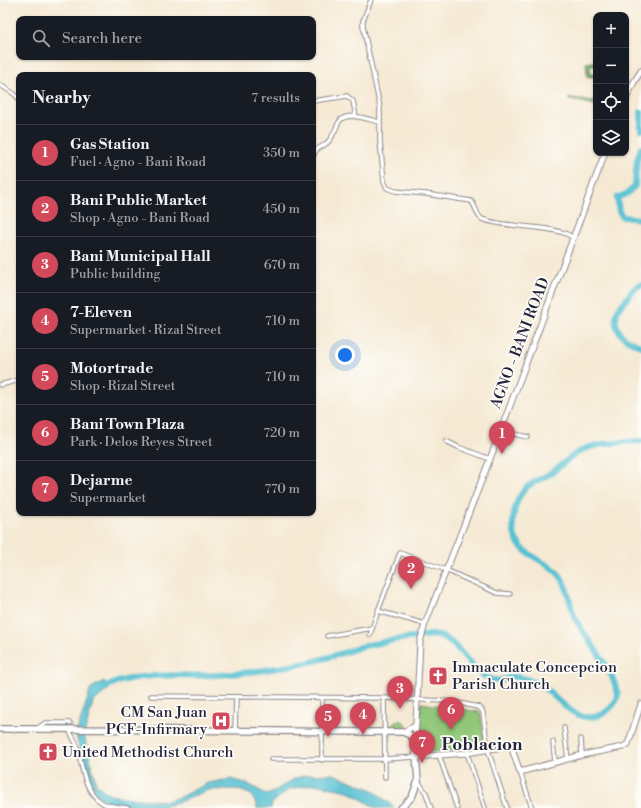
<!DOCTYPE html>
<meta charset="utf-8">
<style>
body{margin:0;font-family:"Libre Bodoni",serif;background:#242831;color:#f1f3f6}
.controls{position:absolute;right:12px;top:12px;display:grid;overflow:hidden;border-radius:8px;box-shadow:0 1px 3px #0004}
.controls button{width:36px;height:36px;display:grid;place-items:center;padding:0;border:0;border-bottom:1px solid #363941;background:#171b24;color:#f1f3f6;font:20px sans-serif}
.you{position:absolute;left:345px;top:355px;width:14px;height:14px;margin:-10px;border:3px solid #fff;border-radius:50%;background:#1a73e8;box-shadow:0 0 0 6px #1a73e833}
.badge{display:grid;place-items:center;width:26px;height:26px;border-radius:50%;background:#d1495b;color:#fff;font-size:13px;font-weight:700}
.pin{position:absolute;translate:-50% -33px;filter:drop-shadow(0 1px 2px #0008)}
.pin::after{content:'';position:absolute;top:21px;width:14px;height:12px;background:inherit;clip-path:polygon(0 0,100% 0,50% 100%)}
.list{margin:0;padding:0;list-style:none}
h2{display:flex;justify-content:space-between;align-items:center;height:52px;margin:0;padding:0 16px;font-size:17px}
h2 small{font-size:13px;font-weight:400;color:#9ea1a6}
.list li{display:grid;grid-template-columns:26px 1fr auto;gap:12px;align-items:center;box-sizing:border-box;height:56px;padding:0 16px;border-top:1px solid #363941}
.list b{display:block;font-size:15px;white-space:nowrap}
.list p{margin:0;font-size:13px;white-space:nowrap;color:#9ea1a6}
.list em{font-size:13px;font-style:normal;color:#9ea1a6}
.icon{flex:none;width:22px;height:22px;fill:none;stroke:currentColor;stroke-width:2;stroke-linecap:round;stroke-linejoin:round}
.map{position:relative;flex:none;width:641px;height:808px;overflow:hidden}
.search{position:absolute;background:#171b24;box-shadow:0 1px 3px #0004;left:16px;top:16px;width:300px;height:44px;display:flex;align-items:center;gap:10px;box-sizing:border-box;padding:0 14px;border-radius:8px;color:#9ea1a6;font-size:15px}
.panel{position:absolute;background:#171b24;box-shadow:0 1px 3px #0004;left:16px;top:72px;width:300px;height:444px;border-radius:8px}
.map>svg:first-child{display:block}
</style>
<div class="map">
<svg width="641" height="808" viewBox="0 0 641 808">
<rect width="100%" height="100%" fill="#fdfcf7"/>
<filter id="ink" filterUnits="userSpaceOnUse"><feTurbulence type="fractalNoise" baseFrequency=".025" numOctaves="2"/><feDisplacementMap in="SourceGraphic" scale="8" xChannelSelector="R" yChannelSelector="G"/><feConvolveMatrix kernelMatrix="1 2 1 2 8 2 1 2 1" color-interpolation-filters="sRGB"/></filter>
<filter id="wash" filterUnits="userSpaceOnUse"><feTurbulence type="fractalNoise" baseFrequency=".012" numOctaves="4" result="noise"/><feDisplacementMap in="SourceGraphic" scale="16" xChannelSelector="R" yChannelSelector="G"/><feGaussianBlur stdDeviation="0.9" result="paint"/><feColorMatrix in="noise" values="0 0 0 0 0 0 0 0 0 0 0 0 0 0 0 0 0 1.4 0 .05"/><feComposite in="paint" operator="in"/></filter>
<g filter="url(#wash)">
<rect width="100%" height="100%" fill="#f5e9d3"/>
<path fill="#91c779" stroke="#5a745a" d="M421,703L480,712L486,747L419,753Z
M396,721H402L407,725V728H392V726Z"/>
<path fill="#74ac69" stroke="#4b6752" d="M596,61V66H590L591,74L596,75V79L595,77H587L586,63Z
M596,90V104L595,105L568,99L573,98L593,101L595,99Z"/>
<path fill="#56c1d2" stroke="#3c7286" d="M104,681L110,688L93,702L84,735L96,784L110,795L139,799L167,801L182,796L208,783L230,779L246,783L268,795L294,779L306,775L333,774L373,790L395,808H376L348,791L314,784L290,789L272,803L271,808H257V805L250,794L236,789L208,790L174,804L156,808H143L108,802L95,793L81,755L76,734L91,688Z"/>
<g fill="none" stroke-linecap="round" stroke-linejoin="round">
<path stroke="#56c1d2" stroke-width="6" d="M641,112V130
M641,148L637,160L635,186L628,193L617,198L619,212L623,217L641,219
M641,285C633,287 630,294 626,300C623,303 618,308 617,312C611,331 626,341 641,346
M101,690C130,670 182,677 217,675C243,674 270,669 296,665C320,661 342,653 364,646C381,642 398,639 415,637C425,636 434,633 443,637C459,644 468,666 484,676C489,679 495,682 501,680C505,680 507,678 510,677C519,676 530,680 538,684C557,693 572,724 597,716C606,714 618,703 618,693C618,693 615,685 615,684C605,658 589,643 576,620C570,607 569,592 563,580C553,562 527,559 517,541C509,525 514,500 526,488C533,481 543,479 551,473C564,464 573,452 590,447C606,443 624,442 641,441"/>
</g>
</g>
<g filter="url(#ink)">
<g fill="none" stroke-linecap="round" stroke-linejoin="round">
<g stroke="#8c8687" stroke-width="5.5">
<path id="street" d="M371,0L363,21V26L380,107V141L384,181L387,188L395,191L426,194L471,201C476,205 476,216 482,219C501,228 561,225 573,238
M0,85L13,93L19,99
M313,101L347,96L353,101L356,117
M313,157C316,146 321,149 328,142C333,137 335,129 339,122C346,110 369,120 380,122
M0,385L19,380
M500,431L528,437
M446,441L458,447L490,459
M378,611L425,624
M370,635L378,611L400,553L446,570L497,593L510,594
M327,636L372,628
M151,696L384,698L444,701L464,704L478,707L482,710L483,713L488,750L507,808
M322,698V760
M384,698L385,777
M38,728L45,723H70
M564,728L568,759
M69,729C71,735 75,740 77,746C82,764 83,790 101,802C108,807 119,807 128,808
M235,731L236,697
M581,739L582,755
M553,742L555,762
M467,753L485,808
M439,755L457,808
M271,759H385L415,757
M520,772L532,808
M418,781L426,793L431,808"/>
</g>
<g stroke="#8c8687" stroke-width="7">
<path id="secondary" d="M626,99L634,82L641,71
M403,732L415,726
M415,742L420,642L425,624L490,459L605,153
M415,757L467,753L508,746L512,749L520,772L582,755L623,747L628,744L630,738L641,704"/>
</g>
<g stroke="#8c8687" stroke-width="8">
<path id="primary" d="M0,729C134,728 268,732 403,732L410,735L415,742L418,781L412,797L401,808"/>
</g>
<use href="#street" stroke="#fff" stroke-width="3.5"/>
<use href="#secondary" stroke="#fff" stroke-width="5"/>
<use href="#primary" stroke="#fff" stroke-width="5.5"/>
</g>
</g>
<defs>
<g id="church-square" transform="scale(1)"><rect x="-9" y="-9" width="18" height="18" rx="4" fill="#d1495b" stroke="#fdfcf7"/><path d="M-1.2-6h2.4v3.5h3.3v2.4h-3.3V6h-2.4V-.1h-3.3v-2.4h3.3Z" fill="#fff"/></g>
<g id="hospital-square" transform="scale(1)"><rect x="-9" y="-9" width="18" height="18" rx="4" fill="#d1495b" stroke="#fdfcf7"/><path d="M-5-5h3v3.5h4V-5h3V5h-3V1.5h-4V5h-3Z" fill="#fff"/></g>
</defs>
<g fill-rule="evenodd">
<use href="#church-square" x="438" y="676"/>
<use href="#hospital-square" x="221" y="721"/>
<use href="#church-square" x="48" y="752"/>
</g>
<g text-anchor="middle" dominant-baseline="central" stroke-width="3.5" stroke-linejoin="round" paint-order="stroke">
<g font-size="15" fill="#22223b" stroke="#fdfcf7">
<text transform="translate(520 343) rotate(-69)">AGNO - BANI ROAD</text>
</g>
<g font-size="15" fill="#22223b" stroke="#fdfcf7" text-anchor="start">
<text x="452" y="667">Immaculate Concepcion<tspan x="452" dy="17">Parish Church</tspan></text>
<text x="207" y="712" text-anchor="end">CM San Juan<tspan x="207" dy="17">PCF-Infirmary</tspan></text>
<text x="62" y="752">United Methodist Church</text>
</g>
<g font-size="17" font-weight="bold" fill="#22223b" stroke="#fdfcf7">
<text x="482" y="745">Poblacion</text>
</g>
</g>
</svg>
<div class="controls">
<button>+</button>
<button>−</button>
<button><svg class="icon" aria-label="locate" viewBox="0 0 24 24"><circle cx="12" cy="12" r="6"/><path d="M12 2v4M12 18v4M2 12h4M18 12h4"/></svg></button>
<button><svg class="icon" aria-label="layers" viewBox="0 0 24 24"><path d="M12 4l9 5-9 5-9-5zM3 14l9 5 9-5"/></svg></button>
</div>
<div class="you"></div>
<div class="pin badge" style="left:502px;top:454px">1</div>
<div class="pin badge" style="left:411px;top:589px">2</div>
<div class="pin badge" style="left:400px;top:709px">3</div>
<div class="pin badge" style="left:363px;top:735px">4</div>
<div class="pin badge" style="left:328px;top:737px">5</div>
<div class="pin badge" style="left:451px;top:730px">6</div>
<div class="pin badge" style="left:422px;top:763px">7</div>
<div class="search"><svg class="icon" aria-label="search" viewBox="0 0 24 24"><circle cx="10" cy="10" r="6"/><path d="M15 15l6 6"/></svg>Search here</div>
<section class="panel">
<h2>Nearby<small>7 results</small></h2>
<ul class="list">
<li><span class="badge">1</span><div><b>Gas Station</b><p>Fuel · Agno - Bani Road</p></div><em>350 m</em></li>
<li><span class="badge">2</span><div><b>Bani Public Market</b><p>Shop · Agno - Bani Road</p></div><em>450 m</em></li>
<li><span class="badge">3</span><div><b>Bani Municipal Hall</b><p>Public building</p></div><em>670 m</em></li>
<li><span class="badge">4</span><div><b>7-Eleven</b><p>Supermarket · Rizal Street</p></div><em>710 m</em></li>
<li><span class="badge">5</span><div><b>Motortrade</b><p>Shop · Rizal Street</p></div><em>710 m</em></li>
<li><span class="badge">6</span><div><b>Bani Town Plaza</b><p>Park · Delos Reyes Street</p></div><em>720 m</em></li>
<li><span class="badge">7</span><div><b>Dejarme</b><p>Supermarket</p></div><em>770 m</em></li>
</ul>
</section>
</div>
